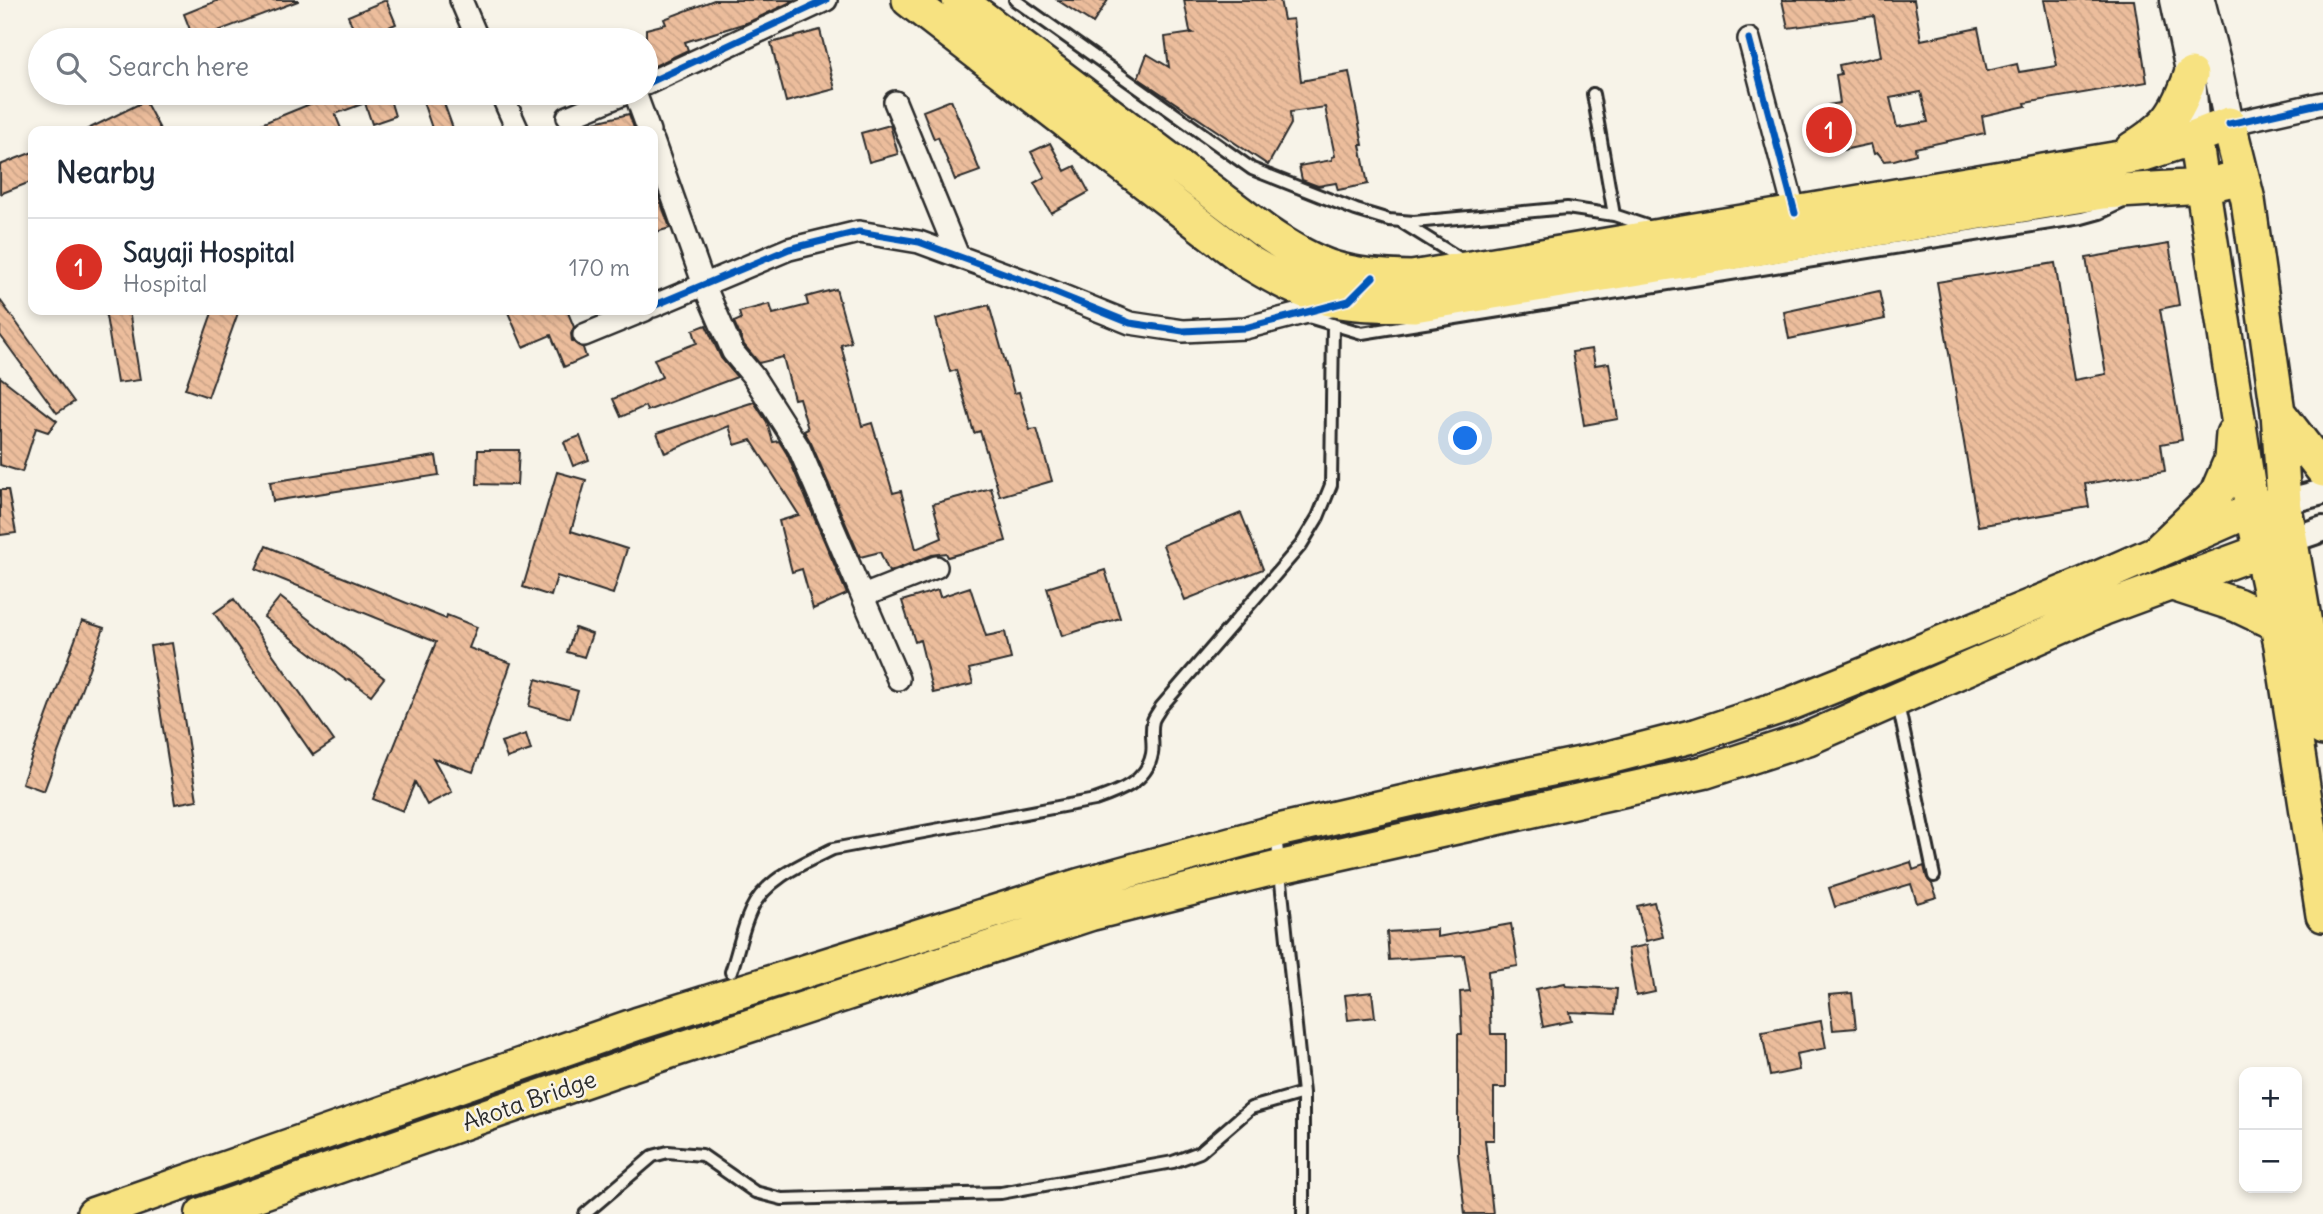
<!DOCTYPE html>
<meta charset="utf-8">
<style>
body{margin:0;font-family:Delius,sans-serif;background:#f2f2f3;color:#1f2937}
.controls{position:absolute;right:21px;bottom:21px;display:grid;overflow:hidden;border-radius:14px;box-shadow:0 4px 10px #0003}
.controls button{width:63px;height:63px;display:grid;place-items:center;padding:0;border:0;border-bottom:2px solid #e0e1e3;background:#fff;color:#1f2937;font:35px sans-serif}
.you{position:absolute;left:1466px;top:439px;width:24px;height:24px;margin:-18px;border:5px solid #fff;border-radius:50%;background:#1a73e8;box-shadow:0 0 0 10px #1a73e833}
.badge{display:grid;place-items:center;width:46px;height:46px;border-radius:50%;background:#d93025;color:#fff;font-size:23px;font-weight:700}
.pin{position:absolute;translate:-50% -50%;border:4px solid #fff;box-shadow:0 2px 7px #0006}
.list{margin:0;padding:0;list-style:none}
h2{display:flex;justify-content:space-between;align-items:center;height:91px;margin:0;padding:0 28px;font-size:30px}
h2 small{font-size:23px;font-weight:400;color:#747a83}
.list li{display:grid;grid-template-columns:46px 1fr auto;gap:21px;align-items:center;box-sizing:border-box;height:98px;padding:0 28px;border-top:2px solid #e0e1e3}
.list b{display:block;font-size:26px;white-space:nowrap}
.list p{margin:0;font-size:23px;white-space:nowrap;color:#747a83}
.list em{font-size:23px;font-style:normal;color:#747a83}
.icon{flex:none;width:38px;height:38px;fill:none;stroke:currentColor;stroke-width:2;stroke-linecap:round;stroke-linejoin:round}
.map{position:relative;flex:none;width:2323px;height:1214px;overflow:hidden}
.search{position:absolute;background:#fff;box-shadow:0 4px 10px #0003;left:28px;top:28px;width:630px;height:77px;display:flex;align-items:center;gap:18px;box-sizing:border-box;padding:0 24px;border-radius:38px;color:#747a83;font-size:26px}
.panel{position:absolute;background:#fff;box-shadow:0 4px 10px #0003;left:28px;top:126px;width:630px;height:189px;border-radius:14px}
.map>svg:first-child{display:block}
</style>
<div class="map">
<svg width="2323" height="1214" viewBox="0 0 2323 1214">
<defs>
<pattern id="building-back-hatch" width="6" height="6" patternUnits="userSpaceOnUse" patternTransform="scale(1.75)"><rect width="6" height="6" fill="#ecbd9c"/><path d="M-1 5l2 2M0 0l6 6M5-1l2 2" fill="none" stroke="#cba387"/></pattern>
</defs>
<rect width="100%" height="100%" fill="#f7f3e8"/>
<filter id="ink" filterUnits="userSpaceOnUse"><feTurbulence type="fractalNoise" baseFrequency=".0143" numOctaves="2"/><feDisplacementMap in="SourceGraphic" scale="14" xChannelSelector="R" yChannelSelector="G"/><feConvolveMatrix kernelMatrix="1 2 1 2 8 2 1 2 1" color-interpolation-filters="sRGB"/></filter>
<g filter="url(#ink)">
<path fill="url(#building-back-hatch)" stroke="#2b2b2b" stroke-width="2" fill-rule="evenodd" d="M219,0H298V1L194,40L184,14Z
M386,0L396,24L358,40L348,16Z
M714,0H795L749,22L685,42L688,50L646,70V29L666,24L664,19Z
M1057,0H1108L1093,23Z
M1184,0H1280L1284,20L1293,19L1301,81L1349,72L1363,145H1360L1368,184L1338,190L1336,183L1318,186L1302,180L1299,166L1332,160V157L1335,156L1325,107L1290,112L1291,124L1268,165L1138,78L1147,54L1169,67L1165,37L1193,33L1190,31Z
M1782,0H1914L1921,40L1978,28L1987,71L2017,64L2019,72L2057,66L2044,0H2134L2147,82L2025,103L2026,106L1982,116L1985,133L1915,148L1916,154L1894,160L1884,161L1878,153L1874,154L1871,144L1838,151L1836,147L1826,149L1821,127L1823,126L1820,112L1829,110L1828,105L1840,103L1836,75L1841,74L1839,65L1881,56L1874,16L1788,28ZM1921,92L1928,122L1897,127L1890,98Z
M820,30L835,89L786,102L771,43Z
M337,93H388L395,116L372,124L365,103L335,114L342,131H244Z
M441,95L454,131H433L423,102Z
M951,100L980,171L955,180L938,137L934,139L923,111Z
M145,101L161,131H84Z
M629,114L635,131H582V125Z
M890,125L898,154L869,162L861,133Z
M1050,143L1065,171L1075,166L1089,192L1051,213L1034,183L1045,177L1031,152Z
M33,152V181L0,194V165Z
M655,187L670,228L653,233V188Z
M2169,244L2179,305L2160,309L2182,440L2161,444L2165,471L2085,484L2089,507L1978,526L1937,282L2055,263L2074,380L2106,374L2086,258Z
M836,289L851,342L841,345L862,426L872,423L893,493L901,491L916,549L942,538L933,504L991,488L1006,541L948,557L946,553L932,555L889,572L880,552L860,557L811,443L804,431L808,429L799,398L794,399L783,357L759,363L744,345L734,322L741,319L739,312L770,304L773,314L808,305L806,297Z
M1879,291L1885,319L1789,339L1784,312Z
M0,300L74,402L57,413L0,335Z
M989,305L1014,393L1019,392L1030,430L1037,429L1052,481L1000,496L980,431L974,433L956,370L950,372L936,319Z
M105,310H129L140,380L117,383Z
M213,310H239L208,397L185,389Z
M507,310H567L574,327L571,334L572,341L583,348L586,357L564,367L551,335L523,347Z
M706,325L721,358L737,377L647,411L645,406L621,417L613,399L662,377L654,359L697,343L693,330Z
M1592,349L1595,365L1609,363L1618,419L1584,425L1572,352Z
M0,377L57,421L48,432L36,428L22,472L0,465Z
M754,402L767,422L773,442L779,441L787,454L847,594L813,609L802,569L792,572L779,521L799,515L751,440L735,445L729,426L665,453L657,433Z
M580,436L589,460L573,466L564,442Z
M478,450H519L517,485L477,484Z
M436,456L439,475L273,501L270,482Z
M557,472L586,480L571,531L627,549L613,594L557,576L551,596L523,587Z
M0,490H8L16,533L0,535Z
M1241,513L1263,569L1185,600L1163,545Z
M266,546L446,619L447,615L477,627L469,648L511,663L473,772L433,758L452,792L427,805L415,782L403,811L373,799L436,642L256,569Z
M1105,570L1120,618L1062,636L1047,588Z
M970,587L986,636L1005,632L1011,659L969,669L973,684L933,693L920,640L915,642L902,601L938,590L940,597Z
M280,597L384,678L371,695L349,679L347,681L264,617Z
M234,599L334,741L313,755L214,613Z
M82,621L104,628L44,791L22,783Z
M575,628L592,634L584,657L567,652Z
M172,643L197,800L175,804L150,646Z
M536,679L578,691L570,718L529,706Z
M526,734L531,750L507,758L501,742Z
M1911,862L1913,870L1924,866L1927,878L1932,884L1937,897L1917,903L1911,884L1835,907L1829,888Z
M1654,902L1663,937L1646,941L1637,906Z
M1511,924L1518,966L1488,971L1491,1034H1506V1088H1494V1140H1485L1493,1214H1465L1458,1154V1034H1462L1460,992L1470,991L1464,955L1389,960L1387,932L1437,929V937Z
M1647,945L1655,992L1636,996L1628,949Z
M1565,983L1566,986L1617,989L1615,1014L1570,1012L1572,1021L1543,1027L1536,989Z
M1372,992L1375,1017L1348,1020L1345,995Z
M1852,993L1856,1028L1833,1030L1829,995Z
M1821,1021L1826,1048L1796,1054L1799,1070L1770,1076L1762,1032Z"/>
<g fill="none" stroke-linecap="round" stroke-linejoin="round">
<g stroke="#2b2b2b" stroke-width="16">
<path id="service" d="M1015,0L1252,169L1356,210L1389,220L1414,222L1567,208L1614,215L1650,227
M1593,94L1614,215
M1403,223L1464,261
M1305,316L1362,333L2082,218L2100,213L2121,203
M1898,704L1934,876
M1276,834L1303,1093V1214
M731,972C738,952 742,929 751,910C766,878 804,863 833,849L1095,800C1118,792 1147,782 1152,754C1154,744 1150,732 1153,721C1154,717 1159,711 1161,707L1301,545L1318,517L1331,485L1333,324
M585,1214L653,1156L668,1152L702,1155L755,1192L782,1199L1001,1193L1173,1162L1200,1152L1251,1108L1303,1093"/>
</g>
<g stroke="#2b2b2b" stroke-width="26">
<path id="minor" d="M461,0L478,40
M1749,39L1795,213
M646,84L826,0
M501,93L518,131
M635,93L649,131
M895,102L958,256
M568,117L626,93
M2229,124L2323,103
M653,141L704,285L733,352L753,376L799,448L898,679
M653,306L789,249L859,232L919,242L1036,285L1130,323L1183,331L1245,328L1338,304
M584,335L645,310
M863,596L936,567"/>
</g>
<g stroke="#2b2b2b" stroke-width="30">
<path id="tertiary" d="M2284,502L2323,492
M2291,540L2323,529"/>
</g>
<g stroke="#2b2b2b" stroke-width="33">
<path id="secondary" d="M2175,0L2191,75L2195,137
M2200,0L2217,66L2229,124"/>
</g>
<g stroke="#2b2b2b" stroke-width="37">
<path id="primary" d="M93,1214L637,1024L1079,885L1276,831L1485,783L1603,759L1697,735L1790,704L1852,679L2088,582L2252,510L2278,503
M202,1214L648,1059L1091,914L1280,867L1705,772L1807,739L2103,609L2285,542"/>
</g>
<g stroke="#2b2b2b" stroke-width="38">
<path id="trunk" d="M909,0L1247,261C1272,276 1298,291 1326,298C1354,305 1385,304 1414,305L2102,192L2204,186L2242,177
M959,0L1265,232C1319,269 1346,277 1412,278L2144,154L2195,137L2229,124L2248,200L2278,412L2284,502L2323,729
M2195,137L2252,510L2281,645L2323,915
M2132,149C2168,126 2177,115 2191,75
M2278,412L2323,470
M2158,551L2216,495L2231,460L2233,434
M2173,584L2237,605L2275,623"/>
</g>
<use href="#service" stroke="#f7f3e8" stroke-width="10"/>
<use href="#minor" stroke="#f7f3e8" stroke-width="21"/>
<use href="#tertiary" stroke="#f7f3e8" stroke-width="24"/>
<use href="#secondary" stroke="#f7f3e8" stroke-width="28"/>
<use href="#primary" stroke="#f7e281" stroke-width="32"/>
<use href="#trunk" stroke="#f7e281" stroke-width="33"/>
<g stroke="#f7f3e8" stroke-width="11">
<path id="cycleway" d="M1749,39L1795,213
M646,84L826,0
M2229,124L2323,103
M653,306L789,249L859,232L919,242L1036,285L1130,323L1183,331L1245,328L1349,301L1373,277"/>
</g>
<use href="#cycleway" stroke="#0057b8" stroke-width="7"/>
</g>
</g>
<g text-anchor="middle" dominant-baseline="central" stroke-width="5" stroke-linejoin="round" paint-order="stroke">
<g font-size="24" fill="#2b2b2b" stroke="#f7f3e8">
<text transform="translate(529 1100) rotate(-19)">Akota Bridge</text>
</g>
</g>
</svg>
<div class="controls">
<button>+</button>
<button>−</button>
</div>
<div class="you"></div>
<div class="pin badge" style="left:1829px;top:130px">1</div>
<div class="search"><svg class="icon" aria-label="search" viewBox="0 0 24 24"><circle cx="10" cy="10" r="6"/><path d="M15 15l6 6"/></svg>Search here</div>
<section class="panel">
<h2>Nearby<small></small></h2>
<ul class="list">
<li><span class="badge">1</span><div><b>Sayaji Hospital</b><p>Hospital</p></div><em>170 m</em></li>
</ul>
</section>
</div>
